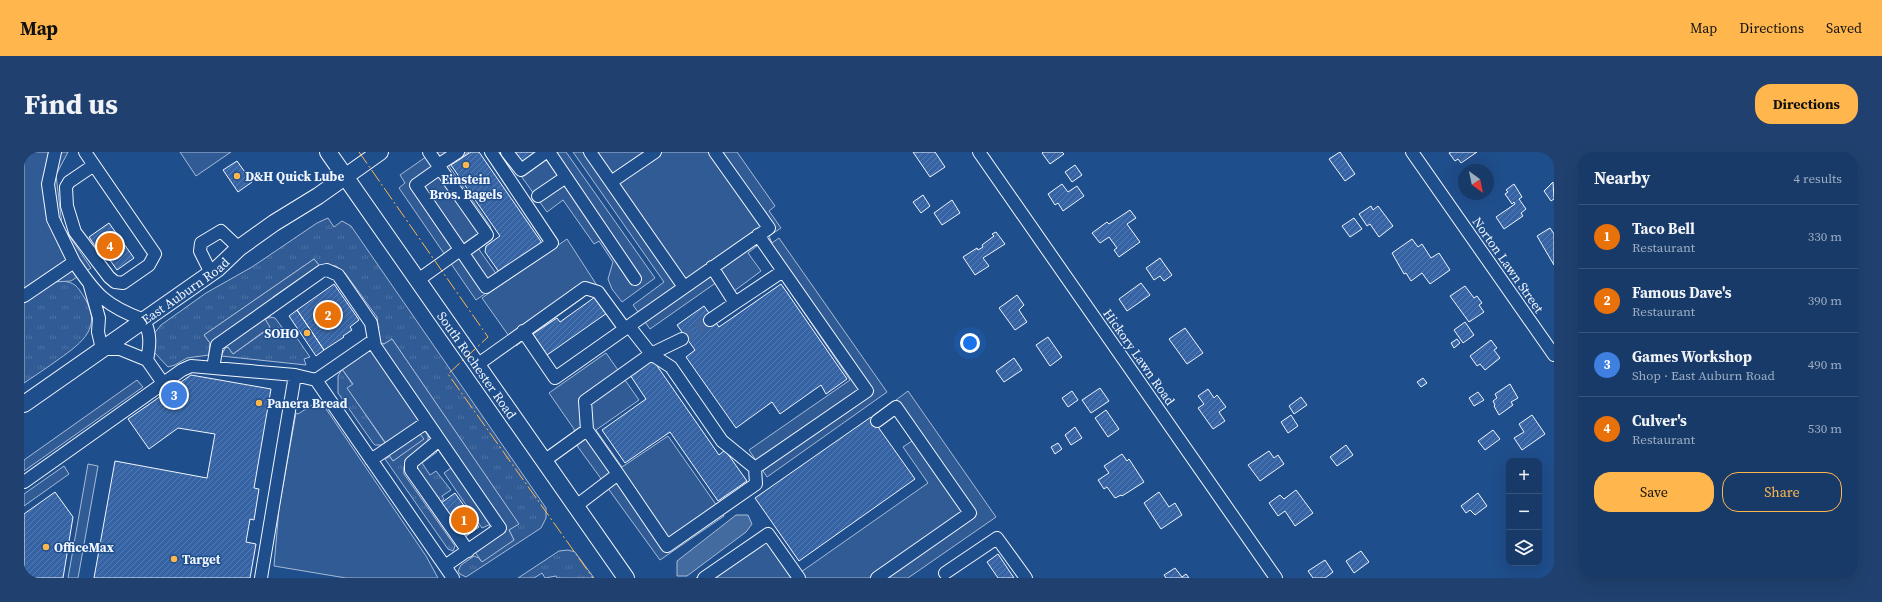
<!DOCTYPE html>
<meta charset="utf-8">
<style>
body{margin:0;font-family:"Source Serif 4",serif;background:#20416f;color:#f1f3f6}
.controls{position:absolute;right:12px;bottom:12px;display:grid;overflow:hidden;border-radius:8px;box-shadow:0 4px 16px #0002}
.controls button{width:36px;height:36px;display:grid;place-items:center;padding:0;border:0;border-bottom:1px solid #36547d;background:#173a69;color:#f1f3f6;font:20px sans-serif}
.compass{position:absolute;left:1434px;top:12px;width:36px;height:36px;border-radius:50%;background:#173a69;box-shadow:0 4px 16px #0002;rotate:147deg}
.you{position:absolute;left:946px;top:191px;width:14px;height:14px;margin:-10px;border:3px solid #fff;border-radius:50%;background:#1a73e8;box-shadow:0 0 0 6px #1a73e833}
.badge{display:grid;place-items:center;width:26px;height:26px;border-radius:50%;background:#ffb74d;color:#fff;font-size:13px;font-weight:700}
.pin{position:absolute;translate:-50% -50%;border:2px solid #fff;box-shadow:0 1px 4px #0006}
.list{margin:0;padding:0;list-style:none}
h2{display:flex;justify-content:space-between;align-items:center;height:52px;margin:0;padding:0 16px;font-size:17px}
h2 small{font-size:13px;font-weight:400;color:#9eadc0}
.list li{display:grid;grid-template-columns:26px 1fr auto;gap:12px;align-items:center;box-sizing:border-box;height:64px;padding:0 16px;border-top:1px solid #36547d}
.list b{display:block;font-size:15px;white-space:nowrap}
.list p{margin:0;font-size:13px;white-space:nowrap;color:#9eadc0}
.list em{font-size:13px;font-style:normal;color:#9eadc0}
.actions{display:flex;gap:8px;padding:12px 16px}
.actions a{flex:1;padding:9px 0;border:1px solid #ffb74d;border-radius:16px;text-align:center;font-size:14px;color:#ffb74d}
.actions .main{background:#ffb74d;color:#111}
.icon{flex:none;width:22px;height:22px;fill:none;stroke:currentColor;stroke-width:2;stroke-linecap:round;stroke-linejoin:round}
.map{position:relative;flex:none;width:1530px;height:426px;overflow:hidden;border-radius:16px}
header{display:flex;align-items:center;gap:24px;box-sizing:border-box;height:56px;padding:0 20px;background:#ffb74d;color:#111}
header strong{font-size:19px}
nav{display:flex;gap:22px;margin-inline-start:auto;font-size:14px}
.intro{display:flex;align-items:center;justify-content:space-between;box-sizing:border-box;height:96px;padding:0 24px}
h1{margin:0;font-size:28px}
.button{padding:10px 18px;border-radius:16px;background:#ffb74d;color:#111;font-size:14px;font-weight:700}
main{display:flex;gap:24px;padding:0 24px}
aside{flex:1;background:#173a69;border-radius:16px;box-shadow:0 4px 16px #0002}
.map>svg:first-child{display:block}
</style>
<header>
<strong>Map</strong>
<nav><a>Map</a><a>Directions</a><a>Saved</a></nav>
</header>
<div class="intro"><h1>Find us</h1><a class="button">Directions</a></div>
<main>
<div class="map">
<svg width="1530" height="426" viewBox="0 0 1530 426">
<defs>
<pattern id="grass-tufts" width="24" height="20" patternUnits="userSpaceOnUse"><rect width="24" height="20" fill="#305b95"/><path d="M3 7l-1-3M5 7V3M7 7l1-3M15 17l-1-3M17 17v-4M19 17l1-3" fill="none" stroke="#4e73a5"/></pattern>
<pattern id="building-hatch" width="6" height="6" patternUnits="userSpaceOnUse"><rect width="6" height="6" fill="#3563a3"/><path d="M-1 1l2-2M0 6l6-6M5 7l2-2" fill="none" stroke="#537ab1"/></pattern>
</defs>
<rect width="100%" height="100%" fill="#1f4e8c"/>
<path fill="url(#grass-tufts)" stroke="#a8bbd7" d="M304,66L310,75L318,69L327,74L522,356V366L517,376L442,425L436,422L434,419L437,413L450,404L455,406L457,409L490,388L485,378L494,371L368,187L360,192L356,191L353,165L321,121L312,114L295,113L290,107L180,183L186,191L185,203L163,206L151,213L144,215L129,199V183L137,173L182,141L228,115L293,71Z
M37,129C51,130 53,134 60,145C79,175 59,190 35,207C24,215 12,223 0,231V151L29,130Z
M246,165L251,166L263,182L268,179L286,205L280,207L282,213L197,204L201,196L204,195L209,202L246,176L241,167Z
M318,217L329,233L324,237L361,291L358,293H351L349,291L314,241V224Z
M400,278L404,283V291C394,299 377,307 380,322L431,394L429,399L424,397L361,307L366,304L369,309L399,287L395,281Z
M412,299L413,300L398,311L406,323L412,319L427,338L418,344L420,347L415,351L392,316L394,312Z
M544,398L551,400L570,426H533L532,424L521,426L518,421L510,426H494L535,399Z"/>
<path fill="#305b95" stroke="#a8bbd7" d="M0,0H44L32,23L38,73L67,116L47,129L29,130L0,151Z
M156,0H207L172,24Z
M409,0H445L425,14L466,74L468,80L454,96L478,130L452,148L375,36L381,31L376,23Z
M516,0H542L631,126L598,150L588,137L584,127L589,110L575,89L570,92L539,48L523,60L492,17Z
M549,0H713L751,54L745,59L757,76L745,84L748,91L755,86L863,240L743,325L725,298L826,228L734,93L724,101L737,119L702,145L693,130L626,177L609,153L640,130Z
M543,87L574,135L492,194L458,146Z
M290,107L295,113L249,145L256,156L241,167L246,175L209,202L204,195L201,196L197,204L185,203L186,191L180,183Z
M368,187L495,372L485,378L490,388L458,410L444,390H447L463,379L467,372L458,376L420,321L427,316L400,278L395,281L400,287L369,309L358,293L361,290L323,236L329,232L318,217L356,191L360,192Z
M582,201L615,248L572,278L598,315L644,284L700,364L636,408L554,295L550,277L525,241Z
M113,228L119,235L0,319V308Z
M884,239L972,365L884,426H672L745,375L777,420L904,331L879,295L888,289L864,254Z
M296,248L402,404L414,426H322L250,414L255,356L272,261L274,262Z
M64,312L74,314L54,426H44Z
M40,314L45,322L0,354V342Z"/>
<path fill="#446ba0" stroke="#a8bbd7" d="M712,363H724L728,372L722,380L663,424H653V409Z"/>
<path fill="url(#building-hatch)" stroke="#f2f6ff" d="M447,0H455L518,91L475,120L461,100L462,94L476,84L427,13Z
M490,0H514L498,12Z
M889,0H911L921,15L906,25Z
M1019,0H1038L1040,2L1026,12L1018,1Z
M1316,0L1331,22L1321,29L1305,7Z
M1427,0H1453L1437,11L1434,7L1431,9L1425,1Z
M213,9L228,30L214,40L199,18Z
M1051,13L1058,23L1048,30L1041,20Z
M1529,30L1530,47L1527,49L1520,39Z
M1038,32L1044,40L1053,34L1060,44L1039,59L1034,51L1031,53L1024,42Z
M1490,32L1498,45L1495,47L1502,57L1497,61L1499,64L1480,77L1472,65L1491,52L1490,50L1488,52L1481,42L1484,40L1482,38Z
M899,43L906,54L897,61L889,50Z
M928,48L936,61L918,73L910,61Z
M1347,54L1349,58L1354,54L1369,74L1355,85L1346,72L1343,74L1335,62Z
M1106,58L1112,66L1103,72L1116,90L1095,105L1090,98L1093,96L1085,85L1076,91L1068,81L1083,70L1085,72Z
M1330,66L1338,77L1326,85L1318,74Z
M85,71L110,106L93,118L83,104L79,106L65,85Z
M1526,76L1530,82V113L1513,84Z
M972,80L981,92L959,106L965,114L951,123L939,105L953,96L954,98L959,95L958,93L970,84L968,82Z
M1388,87L1394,95L1398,92L1407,106L1415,101L1426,118L1406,132L1398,121L1387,129L1382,121L1380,122L1368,101Z
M1136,106L1148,123L1140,129L1136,124L1130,128L1122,116Z
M1117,131L1126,143L1103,159L1095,147Z
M310,132L335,168L326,175L328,178L319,184L320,185L300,198L273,158Z
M757,132L823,227L802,242L797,233L756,262L748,250L712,276L662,205L671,198L653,173L680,154L695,175Z
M1441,134L1450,146L1453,144L1458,151L1455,153L1460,160L1445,170L1426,144Z
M993,143L1000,153L995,158L1003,170L991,178L975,156Z
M571,145L583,161L523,203L509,182L533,166L536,170Z
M273,158L300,198L292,204L265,164Z
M1441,170L1450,183L1439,191L1430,178Z
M1161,176L1179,201L1163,212L1145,187Z
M1024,185L1038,205L1026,214L1012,193Z
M1433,187L1436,191L1430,196L1427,191Z
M1467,188L1473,196L1470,198L1476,206L1461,218L1456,212L1453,214L1446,204Z
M990,206L998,218L980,230L972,219Z
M629,208L695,303L701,298L723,329L694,349L646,280L601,311L578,278L622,247L606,223Z
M167,223L247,237L230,336L235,337L230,368L226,367L222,390L232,392L226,426H70L91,309L183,326L191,282L154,276L125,297L104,267Z
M1399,226L1403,231L1397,235L1393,230Z
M1486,232L1494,246L1487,250L1489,253L1475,263L1470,254L1471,253L1469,249L1473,246L1471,242Z
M1076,236L1085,249L1067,261L1058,248Z
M1184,237L1190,246L1193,243L1202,255L1195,260L1201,269L1189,277L1174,256L1180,252L1174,244Z
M1048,239L1054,248L1044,255L1038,246Z
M1454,240L1460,248L1450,254L1445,246Z
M1277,245L1283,253L1270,262L1265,254Z
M1082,258L1095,277L1084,285L1071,266Z
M1267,263L1274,274L1264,281L1257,270Z
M1508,263L1521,282L1498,298L1490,286L1500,280L1495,272Z
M847,265L891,327L775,409L731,346Z
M1051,275L1058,286L1047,293L1041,283Z
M1469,278L1476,287L1461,298L1454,289Z
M1034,291L1038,297L1031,302L1027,295Z
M1322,293L1329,303L1313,314L1306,305Z
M1245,299L1250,306L1254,303L1260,312L1236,329L1224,313Z
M1098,302L1103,309L1105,307L1120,330L1098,344L1097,343L1091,346L1083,335L1080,337L1074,328L1085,321L1080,314Z
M1272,338L1289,361L1271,374L1261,359L1254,364L1245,351L1256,343L1260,347Z
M31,340L49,365L39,426H0V362Z
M1135,340L1145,355L1151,351L1158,363L1137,377L1120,351Z
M431,341L441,355L444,354L448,360L446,362L455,375L441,385L417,351Z
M1454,341L1463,354L1451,363L1446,358L1442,361L1437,354Z
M1337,399L1345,410L1330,421L1322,409Z
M974,402L990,426H974L963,410Z
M1301,408L1309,420L1301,426H1289L1284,419Z
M1151,416L1158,425L1162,422L1165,426H1142L1140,423Z"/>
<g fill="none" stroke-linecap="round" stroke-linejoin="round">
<path stroke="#3f679d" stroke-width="12" stroke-dasharray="12 6" stroke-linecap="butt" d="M658,187L686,168"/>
<g stroke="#f2f6ff" stroke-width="14">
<path id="minor" d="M61,0L131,102L125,113L99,131L91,130L85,125L51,80L43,54L42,35L45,30L70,13
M405,0L416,16L392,33L462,135L528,91L467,0
M483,0L497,18L522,0
M525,0L611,127
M566,0L660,135
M955,0L1252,426
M1388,0L1530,203
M414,13L434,0
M416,16L463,83L438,101
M587,30L631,0
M514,44L542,25
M50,110C72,143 82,154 120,168C127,182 126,193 123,208
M688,115L711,151L759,119
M187,121L176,99L177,91L197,79L215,96
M394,128L436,98
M66,134L75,166L74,180L78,197H96L123,208L139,231
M0,144L50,110L29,67L24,32L31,0
M686,168L711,151
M499,179L531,226L605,174
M453,213L561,136L574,140L601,177
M189,216L193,193L298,119L303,118L314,123L347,171L351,194L476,376L421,414
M292,228L350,188
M853,269L872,255L946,361L853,426
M563,278L561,249L627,202L658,187
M415,288L387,311V318L444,399
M347,308L403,270
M520,309L563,278L594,322L552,354
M731,316L843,239L734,83
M594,322L643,394L732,332L731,316L698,289L647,215L627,202L605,174L745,76L691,0
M0,330L158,218L167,214L271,223L292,228L429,426
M921,421L973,386L1002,426
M237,426L271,223
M680,426L744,382L775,426"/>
</g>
<g stroke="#f2f6ff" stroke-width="18">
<g id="major">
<path id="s1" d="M304,0L602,426"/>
<path id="s2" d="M0,252L193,117L215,96L250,71L294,44L356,0"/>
</g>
</g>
<use href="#minor" stroke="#1f4e8c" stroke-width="12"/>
<use href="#major" stroke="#1f4e8c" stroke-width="16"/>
<path stroke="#ffb74d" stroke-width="1" stroke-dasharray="14 3 2 3" stroke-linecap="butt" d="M335,0L464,185L424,222L569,426"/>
</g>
<g fill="#ffb74d" stroke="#1f4e8c" stroke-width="1.5">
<circle cx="442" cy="13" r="4"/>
<circle cx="213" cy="24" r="4"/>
<circle cx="283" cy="181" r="4"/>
<circle cx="235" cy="251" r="4"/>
<circle cx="22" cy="395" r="4"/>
<circle cx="150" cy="407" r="4"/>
</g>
<g text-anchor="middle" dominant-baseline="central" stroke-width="3" stroke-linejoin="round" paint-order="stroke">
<g font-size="13" font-weight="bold" fill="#f2f6ff" stroke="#1f4e8c" text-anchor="start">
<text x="221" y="24">D&amp;H Quick Lube</text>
<text x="442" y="27" text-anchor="middle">Einstein<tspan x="442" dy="15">Bros. Bagels</tspan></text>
<text x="275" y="181" text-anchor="end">SOHO</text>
<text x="243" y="251">Panera Bread</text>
<text x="30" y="395">OfficeMax</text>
<text x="158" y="407">Target</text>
</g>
<g font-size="13" fill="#f2f6ff" stroke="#1f4e8c">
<text transform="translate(1484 113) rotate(55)">Norton Lawn Street</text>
<text stroke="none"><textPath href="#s2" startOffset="197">East Auburn Road</textPath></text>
<text transform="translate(1115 205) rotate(55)">Hickory Lawn Road</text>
<text stroke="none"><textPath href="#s1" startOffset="260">South Rochester Road</textPath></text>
</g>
</g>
</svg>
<div class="controls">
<button>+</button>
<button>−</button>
<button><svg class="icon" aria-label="layers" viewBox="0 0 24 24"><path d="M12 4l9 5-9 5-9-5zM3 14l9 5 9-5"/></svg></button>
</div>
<svg class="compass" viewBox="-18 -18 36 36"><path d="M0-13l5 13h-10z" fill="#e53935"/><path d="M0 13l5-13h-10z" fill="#9eadc0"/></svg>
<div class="you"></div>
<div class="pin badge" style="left:440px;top:368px;background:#e8710a">1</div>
<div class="pin badge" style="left:304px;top:163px;background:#e8710a">2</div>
<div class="pin badge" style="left:150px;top:243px;background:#3f7fe0">3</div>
<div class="pin badge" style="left:86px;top:94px;background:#e8710a">4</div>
</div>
<aside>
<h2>Nearby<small>4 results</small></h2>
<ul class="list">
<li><span class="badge" style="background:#e8710a">1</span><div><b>Taco Bell</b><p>Restaurant</p></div><em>330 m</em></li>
<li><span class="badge" style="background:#e8710a">2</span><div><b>Famous Dave's</b><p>Restaurant</p></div><em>390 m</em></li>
<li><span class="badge" style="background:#3f7fe0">3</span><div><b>Games Workshop</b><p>Shop · East Auburn Road</p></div><em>490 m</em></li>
<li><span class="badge" style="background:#e8710a">4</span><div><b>Culver's</b><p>Restaurant</p></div><em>530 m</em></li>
</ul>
<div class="actions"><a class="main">Save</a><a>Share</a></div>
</aside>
</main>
